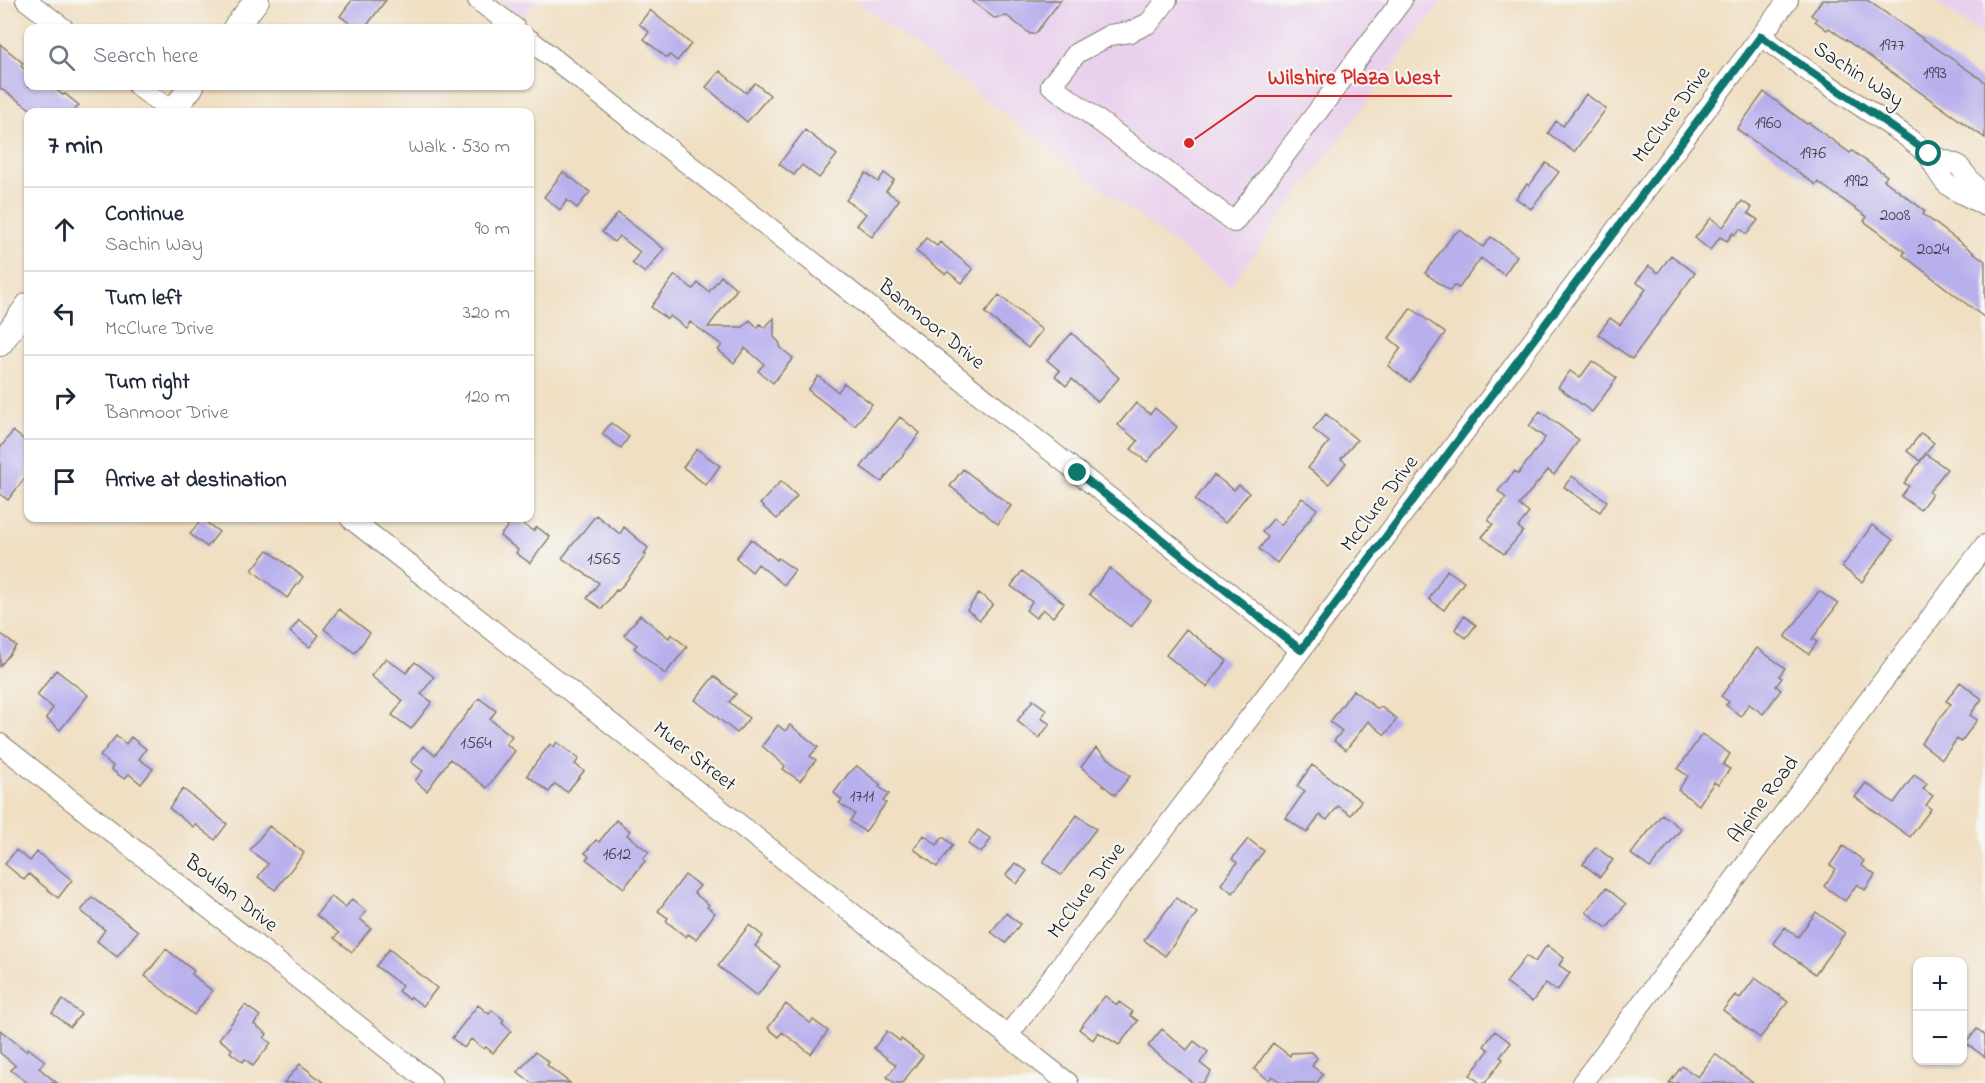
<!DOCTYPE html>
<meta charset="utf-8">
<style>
body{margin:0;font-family:"Indie Flower",sans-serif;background:#f6f6f7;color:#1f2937}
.controls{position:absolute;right:18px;bottom:18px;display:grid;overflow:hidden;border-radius:12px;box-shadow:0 2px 4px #0004}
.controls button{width:54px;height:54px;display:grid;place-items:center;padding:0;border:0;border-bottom:2px solid #e0e1e3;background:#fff;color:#1f2937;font:30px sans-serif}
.stop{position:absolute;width:18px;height:18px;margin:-14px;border:4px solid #0f766e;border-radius:50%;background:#fff}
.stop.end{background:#0f766e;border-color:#fff;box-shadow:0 2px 6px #0008}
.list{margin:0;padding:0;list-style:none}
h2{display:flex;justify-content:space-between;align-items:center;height:78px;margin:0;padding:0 24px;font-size:26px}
h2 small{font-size:20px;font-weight:400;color:#747a83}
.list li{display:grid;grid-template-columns:39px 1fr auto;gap:18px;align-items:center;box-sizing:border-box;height:84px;padding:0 24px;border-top:2px solid #e0e1e3}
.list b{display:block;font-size:22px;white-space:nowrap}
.list p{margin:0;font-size:20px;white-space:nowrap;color:#747a83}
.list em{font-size:20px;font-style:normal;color:#747a83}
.icon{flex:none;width:33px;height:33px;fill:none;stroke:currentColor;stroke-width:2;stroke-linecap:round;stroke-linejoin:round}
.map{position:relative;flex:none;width:1985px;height:1083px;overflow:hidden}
.search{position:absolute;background:#fff;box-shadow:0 2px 4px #0004;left:24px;top:24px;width:510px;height:66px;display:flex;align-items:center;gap:15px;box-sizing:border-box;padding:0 21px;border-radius:12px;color:#747a83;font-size:22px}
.panel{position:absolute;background:#fff;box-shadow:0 2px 4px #0004;left:24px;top:108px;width:510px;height:414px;border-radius:12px}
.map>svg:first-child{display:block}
</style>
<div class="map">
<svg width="1985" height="1083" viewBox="0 0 1985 1083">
<rect width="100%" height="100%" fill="#f6f6f2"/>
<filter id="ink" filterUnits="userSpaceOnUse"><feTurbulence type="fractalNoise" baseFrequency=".0167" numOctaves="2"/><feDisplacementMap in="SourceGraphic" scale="12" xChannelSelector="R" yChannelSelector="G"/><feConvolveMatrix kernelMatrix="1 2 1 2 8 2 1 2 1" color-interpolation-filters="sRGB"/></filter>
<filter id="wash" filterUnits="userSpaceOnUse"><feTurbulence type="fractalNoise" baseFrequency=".008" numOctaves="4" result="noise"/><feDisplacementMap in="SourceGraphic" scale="24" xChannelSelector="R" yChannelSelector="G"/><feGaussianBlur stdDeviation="1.35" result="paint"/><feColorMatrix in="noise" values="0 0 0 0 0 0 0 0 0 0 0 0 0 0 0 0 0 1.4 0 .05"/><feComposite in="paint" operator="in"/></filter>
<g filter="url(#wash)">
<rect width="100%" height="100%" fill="#f0dfc2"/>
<path fill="#e9d1ed" d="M500,0H536L522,18Z
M855,0H1443L1230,286Z
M1933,0H1985V38Z"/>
<g id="blocks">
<path fill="#b8afed" d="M352,0H386L365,28H356L340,16Z
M971,0H1061L1035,34H1030L1007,16L994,18Z
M1822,0H1867L1985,82V138L1829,28L1827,30L1815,21L1817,19L1811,15Z
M650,10L691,44L677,61L670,55L667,58L644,39L649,32L639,24Z
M0,44L23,63L21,66L28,73V86H51L63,95L65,94L79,105L73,112H35L0,88Z
M720,71L746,93L755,83L770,95L747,122L706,87Z
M1764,92L1807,124L1809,123L1850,153L1852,151L1887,176L1884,180L1925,211L1923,214L1985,261V318L1903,255L1905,252L1864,221L1867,217L1818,182L1816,185L1737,129Z
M1586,94L1606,109L1574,152L1548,133L1556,121L1563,126Z
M805,130L837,155L819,178L802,165L794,175L779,164Z
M1546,163L1559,172L1531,209L1516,198L1527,184L1529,186Z
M563,172L590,192L577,208L567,200L560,210L544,197Z
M866,173L878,182L884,173L894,180L886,191L899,200L872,237L857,225L866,214L846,200Z
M1742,201L1752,208L1748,213L1758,220L1747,234L1740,229L1735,235L1733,233L1727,241L1720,237L1710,250L1695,238L1711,218L1723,227Z
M618,213L664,249L645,273L632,263L640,252L619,236L614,242L602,232Z
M1460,230L1483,247L1491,237L1517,256L1504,275L1481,258L1459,288L1454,285L1450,291L1425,273L1453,235Z
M926,238L937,246L940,242L973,269L962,283L948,272L945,274L916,251Z
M1671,255L1695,273L1632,359L1598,334L1610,318L1620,325L1646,289L1636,282L1649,266L1658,273Z
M675,275L693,289L698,283L709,292L721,276L737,289L708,327H743L750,320L758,328L760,324L764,328L774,318V337L779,342L781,348L793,358L773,383L758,371L764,364L745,348L734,363L718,350L722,345L690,322L686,328L670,316L667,319L651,307Z
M999,295L1042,330L1028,348L985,313Z
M1411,308L1445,333L1410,382L1388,366L1401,348L1389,338Z
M1072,333L1119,378L1098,402L1072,379L1066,386L1055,376L1060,371L1047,360Z
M1592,361L1617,378L1592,412L1558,387L1570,371L1580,378Z
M818,376L838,392L844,383L872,404L855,426L808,390Z
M1136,403L1150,414L1155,408L1177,427L1147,462L1131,449L1138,441L1118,425Z
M1540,411L1579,440L1554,475L1548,470L1519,505L1529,513L1518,527L1523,531L1504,554L1482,537L1493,524L1488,520L1506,498L1498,491L1515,471L1518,474L1545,438L1529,426Z
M1326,414L1357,440L1341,459L1346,463L1329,484L1308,468L1329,442L1313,429Z
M900,417L920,433L882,482L861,467Z
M611,423L629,437L621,448L602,434Z
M13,431L28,443V474L8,500L0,494V448Z
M1921,433L1934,443L1920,461L1907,451Z
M697,449L720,466L706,485L683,467Z
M1926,454L1947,469L1929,492L1932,494L1920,510L1901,496L1909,486L1904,483Z
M963,469L1011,506L998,524L950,486Z
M1214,475L1234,490L1239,485L1249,493L1225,523L1195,500Z
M1572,476L1607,501L1600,512L1564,487Z
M781,481L797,496L777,519L760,504Z
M1302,498L1317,509L1277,563L1259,549L1268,537L1262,532L1273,519L1281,525Z
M596,515L620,534L624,527L648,548L644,554L646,555L627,580L618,591L616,590L602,609L587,598L599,583L562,558Z
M514,518L533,531L537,527L550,537L530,563L516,553L518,550L500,536Z
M202,519L219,532L207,547L190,534Z
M1872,525L1893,540L1862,582L1842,567Z
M751,539L777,560L778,558L795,570L784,585L758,564L752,572L736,558Z
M268,550L303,577L287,598L252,570Z
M1110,568L1151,601L1131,627L1089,594Z
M1447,570L1464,582L1444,610L1429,599Z
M1022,571L1064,603L1053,617L1043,609L1036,618L1026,610L1032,602L1011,586Z
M1819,591L1838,604L1812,639L1817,642L1809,654L1785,637Z
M979,593L993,604L980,620L967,610Z
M339,609L370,633L355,653L324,629Z
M640,615L669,638L671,634L687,647L665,674L634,648L637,645L624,635Z
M1464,616L1476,625L1466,638L1455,629Z
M299,620L319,635L310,647L290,632Z
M1186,629L1227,661L1207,687L1166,655Z
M0,633L16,646L0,666Z
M1757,648L1785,668L1779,676L1782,678L1776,686L1781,690L1763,714L1749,704L1741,716L1726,705L1729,702L1721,696Z
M386,658L406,673L415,662L434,677L421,694L432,702L411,729L392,715L403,701L371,676Z
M56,670L88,695L60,730L46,718L53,708L37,695Z
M714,676L736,694L729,702L749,718L737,733L695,700Z
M1960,682L1982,699L1970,715L1977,720L1961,742L1957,739L1942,759L1921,743L1951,704L1946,701Z
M1353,690L1378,709L1381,707L1397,719L1385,735L1368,721L1346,750L1334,741L1342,731L1330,722Z
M479,698L496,711L490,719L512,736L506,744L515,751L487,788L450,759L427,791L415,781L423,771L411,762L423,746L435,755Z
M1033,700L1047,710L1041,718L1050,724L1039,738L1017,721Z
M778,725L785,731L790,725L818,747L810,756L816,760L800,781L783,769L785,766L762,746Z
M1702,734L1730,754L1723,765L1730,769L1718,785L1714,782L1699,805L1678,790L1688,776L1678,769Z
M116,736L126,744L131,737L146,749L139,759L153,769L141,784L129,774L124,779L111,769L113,766L100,756Z
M557,742L579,759L575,764L584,771L567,792L555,784L549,792L527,775L550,744L554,747Z
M1096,748L1130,776L1115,795L1081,767Z
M1312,765L1361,801L1351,815L1338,806L1327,820L1320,815L1307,833L1286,818L1305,791L1297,786Z
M857,766L881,785L879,787L889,794L883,801L886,803L865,832L850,821L855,814L839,803L842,800L834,793L848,774Z
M1914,775L1927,784L1923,789L1933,796L1926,805L1931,809L1910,837L1855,797L1866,783L1894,803Z
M183,789L227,824L215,840L195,824L193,827L169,808Z
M1662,814L1681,829L1650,868L1631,854Z
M1077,815L1096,829L1061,875L1043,862Z
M616,820L630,831L627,835L649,852L643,859L645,861L624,888L586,859L589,856L585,853L596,840L599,842Z
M269,826L304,853L275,890L258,877L268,864L250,850Z
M978,830L991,839L981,853L968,844Z
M924,835L937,845L943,837L953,845L937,867L914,849Z
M1248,839L1264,851L1233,893L1221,884L1237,863L1232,859Z
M1843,846L1864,861L1861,865L1875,875L1865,890L1857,884L1845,901L1824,886L1836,869L1830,865Z
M1596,847L1613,860L1600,877L1583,864Z
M16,850L30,861L37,852L72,880L58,898L29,874L24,880L5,864Z
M1015,863L1027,871L1017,884L1006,875Z
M685,875L700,886L694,893L709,905L707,907L715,913L696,939L688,934L686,937L666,921L668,918L658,911Z
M1606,888L1626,904L1607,928L1586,912Z
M331,896L345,908L352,899L366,911L360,919L371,928L352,952L334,938L339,933L316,915Z
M92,897L138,931L117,957L97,941L105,930L81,911Z
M1176,898L1197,913L1165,956L1144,940Z
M1816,912L1845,933L1815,974L1773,943L1785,927L1798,937Z
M1006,913L1020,924L1006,943L991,932Z
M749,925L763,936L755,946L780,966L757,996L718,966Z
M1547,945L1564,958L1559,965L1570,973L1557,991L1546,983L1532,1002L1506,983L1526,956L1535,962Z
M166,949L194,971L192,974L212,991L194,1015L145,976Z
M389,949L437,988L423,1006L411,997L409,999L398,991L402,986L376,966Z
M1755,978L1788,1002L1760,1038L1723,1010L1735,995L1740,998Z
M1105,996L1117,1005L1119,1002L1133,1012L1130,1015L1138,1021L1119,1045L1098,1032L1093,1040L1079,1029Z
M63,1000L81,1014L70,1027L52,1013Z
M786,1004L810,1023L813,1020L828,1031L811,1054L782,1032L779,1037L768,1028Z
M245,1005L260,1016L254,1024L267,1034L264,1038L271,1043L253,1066L245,1059L243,1062L230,1052L232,1049L219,1039Z
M478,1005L489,1014L492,1010L504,1020L502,1023L511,1031L493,1053L486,1047L484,1049L471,1039L464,1048L452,1038Z
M1162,1029L1187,1050L1194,1041L1208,1052L1200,1063L1211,1072L1203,1083H1193L1148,1046Z
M1977,1029L1985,1035V1057L1966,1043Z
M0,1030L26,1051L28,1048L45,1061L39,1068L57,1083H28L11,1070L15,1065L0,1053Z
M887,1031L900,1041L901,1039L923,1056L902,1083H895L887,1077L896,1065L874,1048Z
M1495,1031L1511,1043L1500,1057L1503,1059L1485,1083H1480L1470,1075L1489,1050L1484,1046Z
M1273,1043L1290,1056L1291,1053L1312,1052L1317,1058L1312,1066L1323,1074L1317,1083H1282L1272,1076L1269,1080L1254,1069Z
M535,1052L549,1062L547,1065L570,1083H532L518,1072Z
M1715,1054L1753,1083H1669L1682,1066L1698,1077Z
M300,1064L324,1083H284Z"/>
</g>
</g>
<g filter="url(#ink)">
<use href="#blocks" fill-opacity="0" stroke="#867e6f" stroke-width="1.5"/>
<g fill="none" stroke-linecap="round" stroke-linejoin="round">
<g stroke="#867e6f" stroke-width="22">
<path id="minor" d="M26,0L63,28
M478,0L515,28
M1167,0L1149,23L1130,32L1110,35L1077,53L1051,85L1234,222L1402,0
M1761,36L1812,74L1903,134L1929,155L1958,165L1974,185L1983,205
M530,40L846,288L1301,650
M138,86L172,112
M1929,155C1947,194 1951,186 1985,206
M350,518L1068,1083
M0,744L431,1083
M1008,1035L1301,650L1788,0
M1582,1083L1985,545"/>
</g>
<g stroke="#867e6f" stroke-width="26">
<path id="major" d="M235,28L257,0
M172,112L192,86
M0,344L28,305"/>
</g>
<use href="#minor" stroke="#fff" stroke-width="20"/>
<use href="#major" stroke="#fff" stroke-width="24"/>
</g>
</g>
<g fill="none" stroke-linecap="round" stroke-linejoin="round" filter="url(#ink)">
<path stroke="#0f766e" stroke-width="8" d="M1078,473L1301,650L1761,36C1816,78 1875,112 1929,154"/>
</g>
<g text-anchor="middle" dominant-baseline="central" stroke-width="4.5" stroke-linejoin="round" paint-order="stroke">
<g font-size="18" fill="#434150">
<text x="1892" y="46">1977</text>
<text x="1935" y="74">1993</text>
<text x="1768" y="124">1960</text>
<text x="1813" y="154">1976</text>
<text x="1856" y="182">1992</text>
<text x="1895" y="216">2008</text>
<text x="1933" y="250">2024</text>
<text x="604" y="560">1565</text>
<text x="476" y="744">1564</text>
<text x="862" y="797">1711</text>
<text x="617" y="855">1612</text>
</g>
<g font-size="21" fill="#1c1c1c" stroke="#f6f6f2">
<text transform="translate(1858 75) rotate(33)">Sachin Way</text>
<text transform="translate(1672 115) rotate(-53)">McClure Drive</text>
<text transform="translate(931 325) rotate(39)">Banmoor Drive</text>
<text transform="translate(1380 504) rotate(-53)">McClure Drive</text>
<text transform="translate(694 757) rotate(38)">Muer Street</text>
<text transform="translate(1764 800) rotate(-53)">Alpine Road</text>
<text transform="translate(1087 891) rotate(-53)">McClure Drive</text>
<text transform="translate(231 894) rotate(38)">Boulan Drive</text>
</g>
</g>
<path fill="none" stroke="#d62828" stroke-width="2" d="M1189 143L1256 96H1452"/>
<circle fill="#d62828" stroke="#f6f6f2" stroke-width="2" cx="1189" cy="143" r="6"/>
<g font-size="22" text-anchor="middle" font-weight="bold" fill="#d62828" stroke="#f6f6f2" stroke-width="4.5" stroke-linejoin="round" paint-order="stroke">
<text x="1354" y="84">Wilshire Plaza West</text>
</g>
</svg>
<div class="controls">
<button>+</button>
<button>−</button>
</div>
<div class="stop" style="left:1929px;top:154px"></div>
<div class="stop end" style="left:1078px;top:473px"></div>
<div class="search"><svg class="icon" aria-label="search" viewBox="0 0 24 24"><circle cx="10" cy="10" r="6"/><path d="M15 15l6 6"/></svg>Search here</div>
<section class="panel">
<h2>7 min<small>Walk · 530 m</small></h2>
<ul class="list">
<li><svg class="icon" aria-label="ahead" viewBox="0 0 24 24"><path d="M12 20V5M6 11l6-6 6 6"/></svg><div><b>Continue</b><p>Sachin Way</p></div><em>90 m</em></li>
<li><svg class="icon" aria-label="left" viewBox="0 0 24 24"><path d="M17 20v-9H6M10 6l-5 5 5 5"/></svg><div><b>Turn left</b><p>McClure Drive</p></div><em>320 m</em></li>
<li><svg class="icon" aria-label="right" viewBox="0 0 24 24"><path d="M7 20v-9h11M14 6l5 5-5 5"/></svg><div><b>Turn right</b><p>Banmoor Drive</p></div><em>120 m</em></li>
<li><svg class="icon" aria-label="arrive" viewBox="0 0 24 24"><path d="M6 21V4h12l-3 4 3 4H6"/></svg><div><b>Arrive at destination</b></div></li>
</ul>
</section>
</div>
